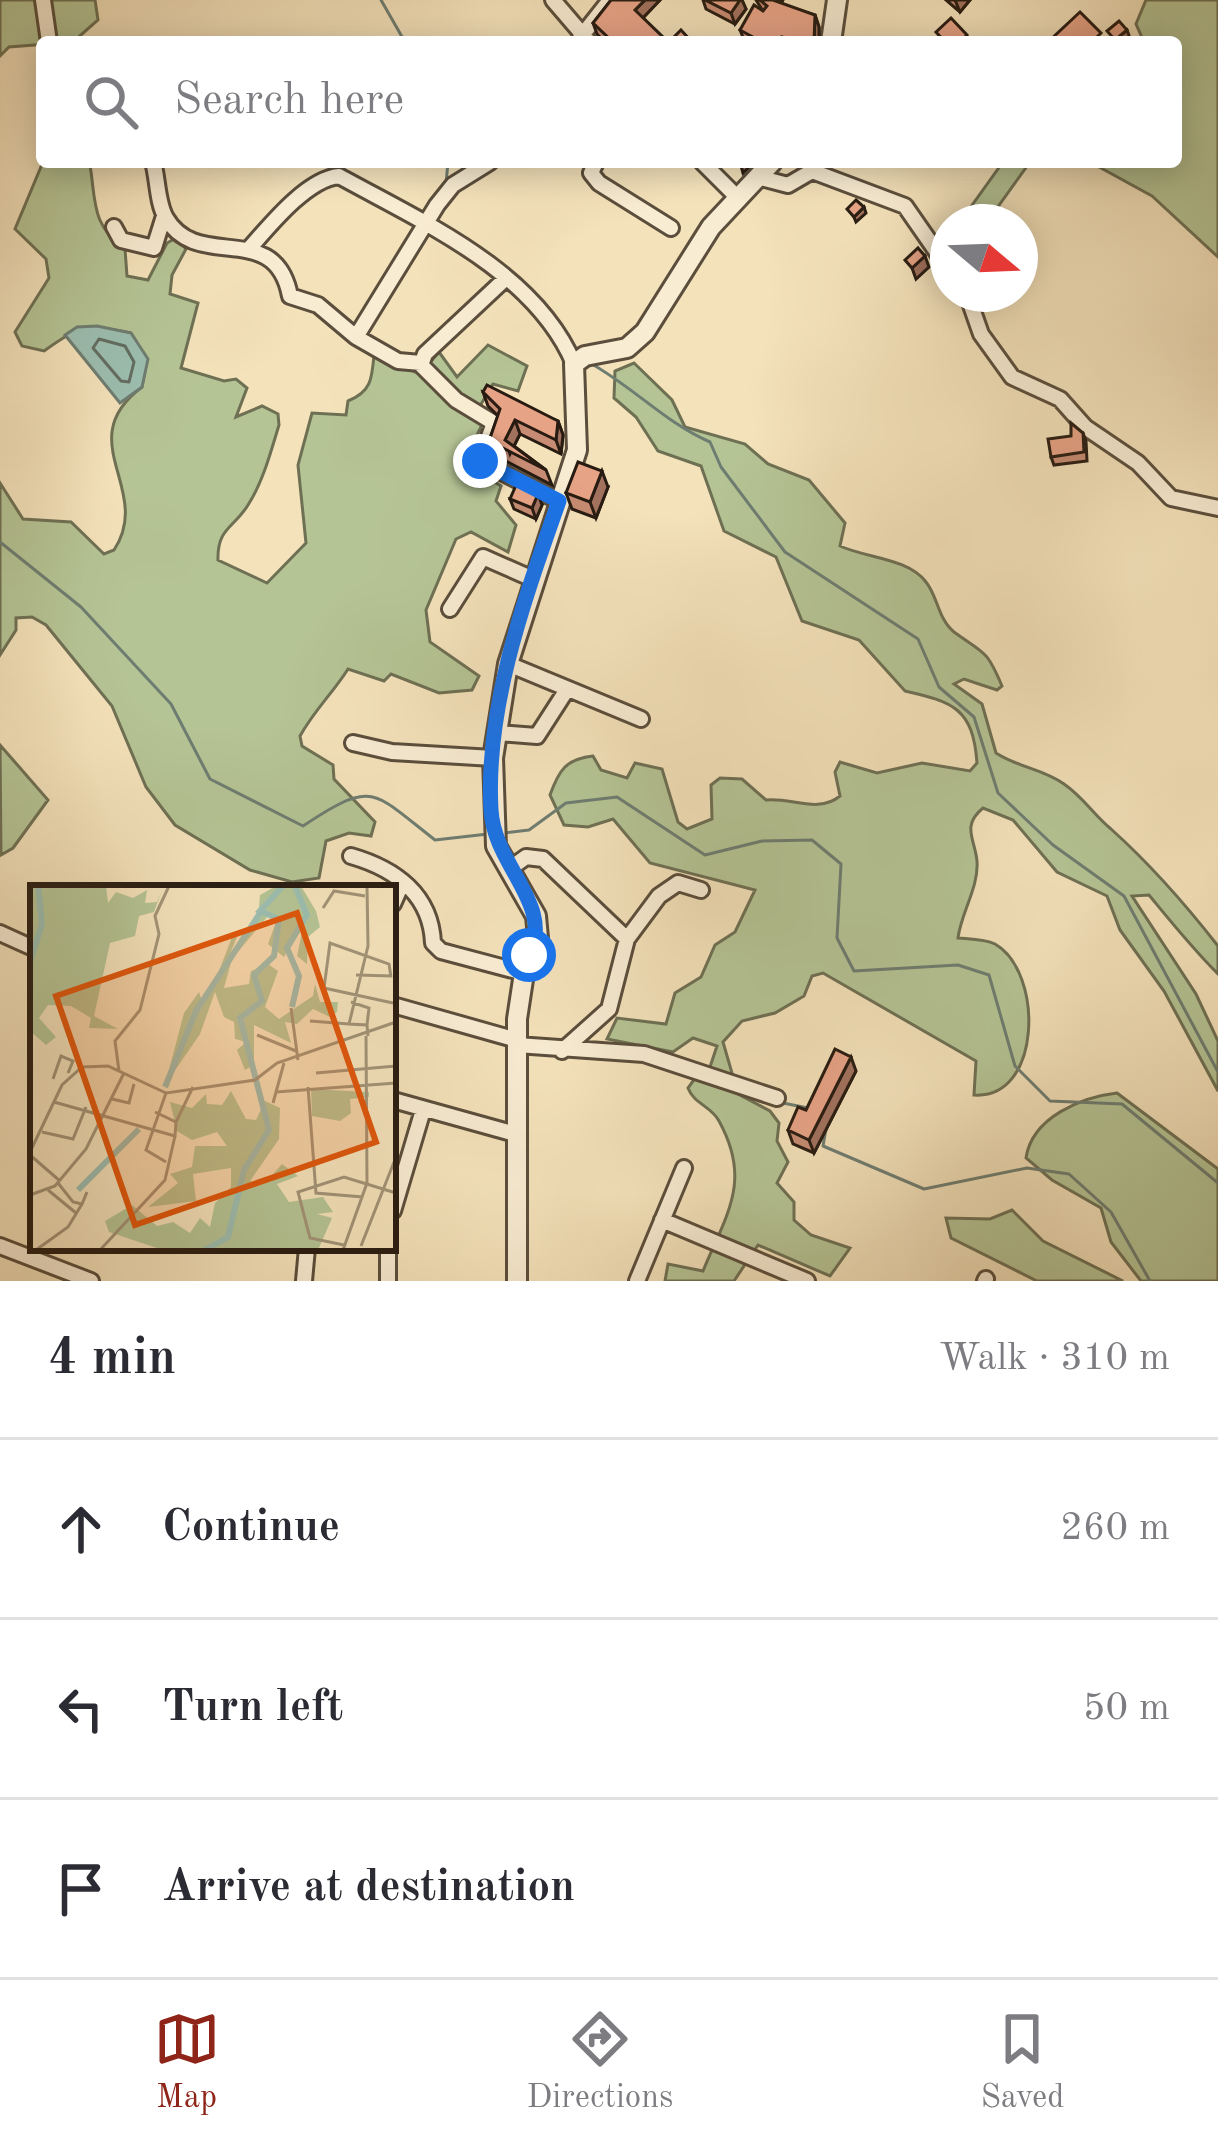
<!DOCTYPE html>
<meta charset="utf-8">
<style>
body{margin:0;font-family:"Old Standard TT",serif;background:#f7f7f7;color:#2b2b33}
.compass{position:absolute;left:930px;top:204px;width:108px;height:108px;border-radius:50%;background:#fff;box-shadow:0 6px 30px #0003;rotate:109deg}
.stop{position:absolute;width:36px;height:36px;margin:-27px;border:9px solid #1a73e8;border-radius:50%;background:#fff}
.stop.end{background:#1a73e8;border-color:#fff;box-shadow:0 3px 12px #0008}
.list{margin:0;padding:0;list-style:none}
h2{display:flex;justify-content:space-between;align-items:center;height:156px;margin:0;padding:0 48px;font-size:51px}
h2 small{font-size:39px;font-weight:400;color:#7c7c81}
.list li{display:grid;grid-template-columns:78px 1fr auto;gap:36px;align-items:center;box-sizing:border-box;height:180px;padding:0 48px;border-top:3px solid #e1e1e2}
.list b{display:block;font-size:45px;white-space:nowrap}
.list em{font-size:39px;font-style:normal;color:#7c7c81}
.icon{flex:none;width:66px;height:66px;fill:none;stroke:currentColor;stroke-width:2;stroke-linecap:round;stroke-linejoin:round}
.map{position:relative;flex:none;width:1218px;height:1281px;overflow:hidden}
.search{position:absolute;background:#fff;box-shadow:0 6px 30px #0003;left:36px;right:36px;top:36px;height:132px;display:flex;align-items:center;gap:30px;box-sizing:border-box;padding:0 42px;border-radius:12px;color:#7c7c81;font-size:45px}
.sheet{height:696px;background:#fff}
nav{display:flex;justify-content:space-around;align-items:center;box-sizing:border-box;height:168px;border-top:3px solid #e1e1e2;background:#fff;font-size:33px;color:#7c7c81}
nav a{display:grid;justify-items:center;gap:6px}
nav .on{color:#8f2418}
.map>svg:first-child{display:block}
</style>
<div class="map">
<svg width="1218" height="1281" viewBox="0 0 1218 1281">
<rect width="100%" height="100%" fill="#f4e2bb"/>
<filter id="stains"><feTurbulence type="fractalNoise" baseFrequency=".00167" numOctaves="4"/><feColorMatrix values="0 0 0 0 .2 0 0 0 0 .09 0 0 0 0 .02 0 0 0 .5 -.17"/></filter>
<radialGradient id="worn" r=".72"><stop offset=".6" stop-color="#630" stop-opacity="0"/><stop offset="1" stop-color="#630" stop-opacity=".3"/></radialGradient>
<path fill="#b5c495" stroke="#6e7054" stroke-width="3" d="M0,0H95L98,20L73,42L9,47L0,56Z
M1146,0H1218V257L1152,196L1090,162H1176V42H1144L1136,24Z
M43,162L90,165C96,202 91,225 125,249L127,276L148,280L167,243L176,238L186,249L172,275L170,294L198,303L181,368L224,381L236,379L247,388L236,417L262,406L278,414L279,425C271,451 263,482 248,505C234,528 217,528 218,560L267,583L306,543L298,465L312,413L346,415L348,401C371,392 372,379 374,355L420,374L439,352L457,377L488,345L527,366L518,391L493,384L477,411L484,421L463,463L501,486L496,501L516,525L508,552L471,532L456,539L426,610L430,642L479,676L472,690L439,693L391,674L384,681L348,669C333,693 315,709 300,736L302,746L333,765L334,779L375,822L371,836L349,833L326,841L319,878L292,882L250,870L175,825L146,787L112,706L46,625L32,617L16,618V630L0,655V483L23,519L71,522L104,554L114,550C154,489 70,441 142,387L147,359L131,333C87,324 80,325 44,351L22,346L15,332L49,278L46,259L15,229Z
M1003,162H1030L987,222H960Z
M634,363L672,400L685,427L745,444L768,464L809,480L845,523L840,546C866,558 908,558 926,582C938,597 938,619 954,632C984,654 986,648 1002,686L997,690L964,679L954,684L982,704L996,753C1017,767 1043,769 1064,784C1083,797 1094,815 1111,829C1150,864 1186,905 1218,946V974C1192,948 1172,923 1149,895L1132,896L1196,994L1218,1041V1091L1164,991L1120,930L1107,896L1057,872L1013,820L983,808C961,826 975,839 977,861C979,887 961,913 958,938C968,939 985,939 995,944C1044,972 1042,1100 974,1095L976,1061L823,973L812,976L804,996L775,1013L742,1021L723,1042L738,1094L770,1111L779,1123L777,1141L788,1162L777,1183L794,1202V1220L811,1235L850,1248L830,1276L758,1245L734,1281H665L668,1264L703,1271C727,1213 752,1181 719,1121C711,1106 694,1104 688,1088L701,1070H709L717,1046L693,1038L673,1052L607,1039L617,1018L666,1024L675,993L701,977L715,945L735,932L755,890L650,863L613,819L588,827L564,825L550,795C559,770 566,759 593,756L601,770L627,778L635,763L662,769L678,822L687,829L712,819L711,785L720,778L742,779L766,800C791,797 818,814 840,796L835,772L840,762L877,773L922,763L970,771L977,763C973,708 953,702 905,691L859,640L802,621L776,557L724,531L701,466L658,451L636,417L614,398L615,371Z
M0,745L48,800L13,848L1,855Z
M1117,1093L1218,1169V1281H1141L1111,1242L1101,1208L1052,1180L1026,1158C1032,1117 1082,1097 1117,1093Z
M1012,1210L1043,1241L1123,1281H1037L951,1238L946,1218L990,1219Z"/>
<path fill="#9cbeb0" stroke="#6e7d71" stroke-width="3" d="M97,326L131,333L148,359L142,387L120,403L65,335L77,327Z"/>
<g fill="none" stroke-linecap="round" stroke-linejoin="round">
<path stroke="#626d61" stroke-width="3" d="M99,339L125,346L134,362L129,382L121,381L93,348Z"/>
<path stroke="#6e7d71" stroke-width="3" d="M381,0L405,42
M446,184L448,162
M475,262L495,278
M521,300L534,315
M590,363C632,386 667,424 710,442L721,467L785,552L918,639L939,687L974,717L998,793L1053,845L1124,896L1218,1072
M0,542L81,607L171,704L210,779L303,826C374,779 372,791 435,840L488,834
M504,833L529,830L566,803L617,797L705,855L762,841L812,840L841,864L837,938L854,971L958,965L989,975L1015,1066L1050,1101L1122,1104L1218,1183
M783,1103L808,1108
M826,1129L823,1146L924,1189L1027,1168L1069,1174L1111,1212L1150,1281"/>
<g stroke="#5b4e3c" stroke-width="20">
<path id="minor" d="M43,0L49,42
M553,0L589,42
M580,38L610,0
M153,162C158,179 157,203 166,218C198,273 275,218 290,296L318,305L356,337
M596,162L591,173L599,183L671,228
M702,162L737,197
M757,177L788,185L812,171L905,206L948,268
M114,227L121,240L154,248L164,216
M249,249C270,225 307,179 339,176C422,222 535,271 574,364
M504,280L425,354L421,365L456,400L494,423L480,461L559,501
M967,294L981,334L1012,377L1060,399L1085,427L1138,463L1171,498L1218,508
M421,363L398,361L356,337L437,205L453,185L490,162
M450,609L483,557L533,579
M508,664L641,719
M497,733L537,736L566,691
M353,743L392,752L493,758
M351,856C396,869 431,895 433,943L441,951L524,973
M508,870L526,857L543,859L627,939
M393,904L401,886
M0,933L33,948
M393,1005L517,1040
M517,1045L644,1054L777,1098
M562,1051L609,1009L627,939L659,896L678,883L701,890
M393,1100L519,1135
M393,1211L423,1110
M662,1220L807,1281
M0,1246L91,1281
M304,1281L307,1248
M388,1281V1248
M637,1281L684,1168
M985,1281L986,1279"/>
</g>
<g stroke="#5b4e3c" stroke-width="24">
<path id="tertiary" d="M831,42L837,0
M517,1281V1019L524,973L538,938L536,916L496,846L493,758L508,664L577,450L574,364L585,356L627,348L645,332L711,227L772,162"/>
</g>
<use href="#minor" stroke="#f8ecd3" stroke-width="14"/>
<use href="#tertiary" stroke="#f8ecd3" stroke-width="18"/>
</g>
<path fill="#c78c73" stroke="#281c12" stroke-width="3" d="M611,0H660L643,18L668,42H605L597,34L593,23Z
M703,0H742L746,9L735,24L706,9Z
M756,0H783L781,4L815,15L819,27V42H745L740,30L763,11Z
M946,0H970L960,12Z
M483,392L558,421L563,435L561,454L520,434L514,446L546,470L552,485L494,455L489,441L498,416L488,406Z
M1083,433L1086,441L1087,461L1054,465L1051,457L1071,436Z
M608,487L596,518L572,509L566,493Z
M510,499L542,505L536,519L514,509Z
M856,1071L814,1153L793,1144L788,1130L806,1110Z"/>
<path fill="#a2725e" stroke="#281c12" stroke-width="3" d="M645,0H660L639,22L635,10Z
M740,0H742L746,9L735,24L731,13Z
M955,0H970L960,12Z
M815,15L819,27V42H814Z
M1127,30L1131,41L1116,42L1115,40Z
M740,162H754L743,173Z
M864,207L866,213L856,222L854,217Z
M925,256L929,267L916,279L912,268Z
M515,420L520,434L510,454L505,440Z
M558,421L563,435L561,454L556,440Z
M602,471L608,487L596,518L590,502Z
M538,494L542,505L536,519L532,508Z
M851,1057L856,1071L814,1153L809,1140Z"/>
<path fill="#e7a386" stroke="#281c12" stroke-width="3" d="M611,0H645L635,10L668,42H613L593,23Z
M705,0H740L731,13Z
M760,0H773L815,15L814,42H797L782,37L781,42H762L740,30L754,5L763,11L767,6Z
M1080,12L1101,33L1092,42H1048Z
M951,18L967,35L960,42H945L936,32Z
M1119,21L1127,30L1115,40L1107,31Z
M681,30L692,42H669Z
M856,200L864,207L854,217L847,209Z
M918,248L925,256L912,268L905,260Z
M487,385L558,421L556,440L515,420L505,440L546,470L489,441L500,409L483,392Z
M1071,423L1083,433L1084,452L1051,457L1048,439L1071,436Z
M578,462L602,471L590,502L566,493Z
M517,483L538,494L532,508L510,499Z
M835,1049L851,1057L809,1140L788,1130L798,1107L806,1110Z"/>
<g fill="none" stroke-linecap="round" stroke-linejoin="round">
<path stroke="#1a73e8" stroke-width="15" d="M480,461L559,501C525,598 485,706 491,810C494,866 555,905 529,955"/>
</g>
<g transform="translate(30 885)">
<rect width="366" height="366" fill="#f4e2bb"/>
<path d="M0,1H76L78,18L86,7L103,13L117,5L115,18L127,17L132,5L124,27L109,31L105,51L80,58L64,131L88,144L59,143L61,133L41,121L18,120L9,133L26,152L16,160L0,146ZM246,1H271L286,26L290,42L278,52L277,79L267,71L273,42L254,72L238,59L246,37L238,31L202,74L194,103L219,99L221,86L238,79L248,86L235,122L249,134L283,111L285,99L290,117H308L307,127L300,132L283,124L267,139L255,137L261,158L224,140V180L215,185L207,165L216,157L205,154L204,137L194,132L185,107L170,149L135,200L154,128L169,107L172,116L182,104L202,52L209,47L200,69L228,35L230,10ZM281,204L339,207V212L320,214L321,228L310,236L282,231ZM201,206L216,234L226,235L235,216L250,223L249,254L220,296L236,297L252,279L268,291L247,299L259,317L293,312L303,327L287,329L302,333L288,365H133L79,347L75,336L102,320L127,341L143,337L160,348L170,333L180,342L185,318L201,302V283L163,289L166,316L118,322L148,298L140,289L162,282L165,261H197L187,247L162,255L147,246L140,217L162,223L176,209L177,219L192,220Z" fill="#b5c495"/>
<path fill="none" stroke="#9cbeb0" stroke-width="6" d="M0,77L12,39L8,1M262,122L269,91L257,63L277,30L265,1M135,202L166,126L230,28M48,305L109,244M175,365L198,352L214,285L239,245L210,133L232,116L224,90L244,71L249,34L230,26L253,1"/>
<path fill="none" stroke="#a29377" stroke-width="3" d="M337,1L338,61L319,139L337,140L338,151M293,23L304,6L335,11M326,90L362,91M361,92L359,79L300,58L294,103L363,118M321,117L339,123L337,140M261,123L268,175M280,136L319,139M227,150L266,166M89,186L85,156L110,125L129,49L125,31L139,1M286,188L366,181M23,194L31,171L43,176L38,188M278,202L286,308L333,312M246,207L366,198M82,214L99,218L104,199M24,217L145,251L146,237M243,218L254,178M125,227L146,237L163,202M12,247L43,254L56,222M0,267L32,200L52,182L78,181L136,208M0,270L30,296M136,277L116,265L136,208L225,195L247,178L366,137M28,298L43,317L52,319L57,307M18,305L46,328M0,310L25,301L56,264L94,188M314,360L280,353L268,307L314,292L366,308M331,361L364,277M6,365L38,342L52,319M70,365L135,295L145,251M313,365L337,298L336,151"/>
<path fill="#de560c" fill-opacity="0.15" stroke="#de560c" stroke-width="6" d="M267,28L346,257L105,340L26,111Z"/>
<rect width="366" height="366" fill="none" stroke="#281c12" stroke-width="6"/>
</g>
<rect width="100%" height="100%" filter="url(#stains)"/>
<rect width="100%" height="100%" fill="url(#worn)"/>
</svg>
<svg class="compass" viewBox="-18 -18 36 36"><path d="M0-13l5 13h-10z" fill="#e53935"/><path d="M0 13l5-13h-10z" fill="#7c7c81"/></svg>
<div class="stop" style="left:529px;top:955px"></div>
<div class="stop end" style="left:480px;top:461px"></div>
<div class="search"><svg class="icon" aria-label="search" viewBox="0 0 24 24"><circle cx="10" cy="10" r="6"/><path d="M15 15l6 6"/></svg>Search here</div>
</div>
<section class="sheet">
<h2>4 min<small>Walk · 310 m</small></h2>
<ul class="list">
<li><svg class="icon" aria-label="ahead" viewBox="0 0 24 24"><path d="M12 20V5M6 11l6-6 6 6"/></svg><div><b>Continue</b></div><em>260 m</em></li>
<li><svg class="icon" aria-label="left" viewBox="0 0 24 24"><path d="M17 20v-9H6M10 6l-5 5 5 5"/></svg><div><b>Turn left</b></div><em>50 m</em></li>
<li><svg class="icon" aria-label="arrive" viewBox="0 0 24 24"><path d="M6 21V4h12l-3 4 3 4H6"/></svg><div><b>Arrive at destination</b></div></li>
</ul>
</section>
<nav>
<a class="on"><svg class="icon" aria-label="map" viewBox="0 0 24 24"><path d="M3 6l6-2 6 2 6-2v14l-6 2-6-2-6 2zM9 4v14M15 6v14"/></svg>Map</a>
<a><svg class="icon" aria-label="directions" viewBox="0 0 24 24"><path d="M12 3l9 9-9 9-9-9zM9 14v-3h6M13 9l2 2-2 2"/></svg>Directions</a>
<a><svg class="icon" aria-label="saved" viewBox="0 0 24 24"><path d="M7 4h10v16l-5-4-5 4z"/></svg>Saved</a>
</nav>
